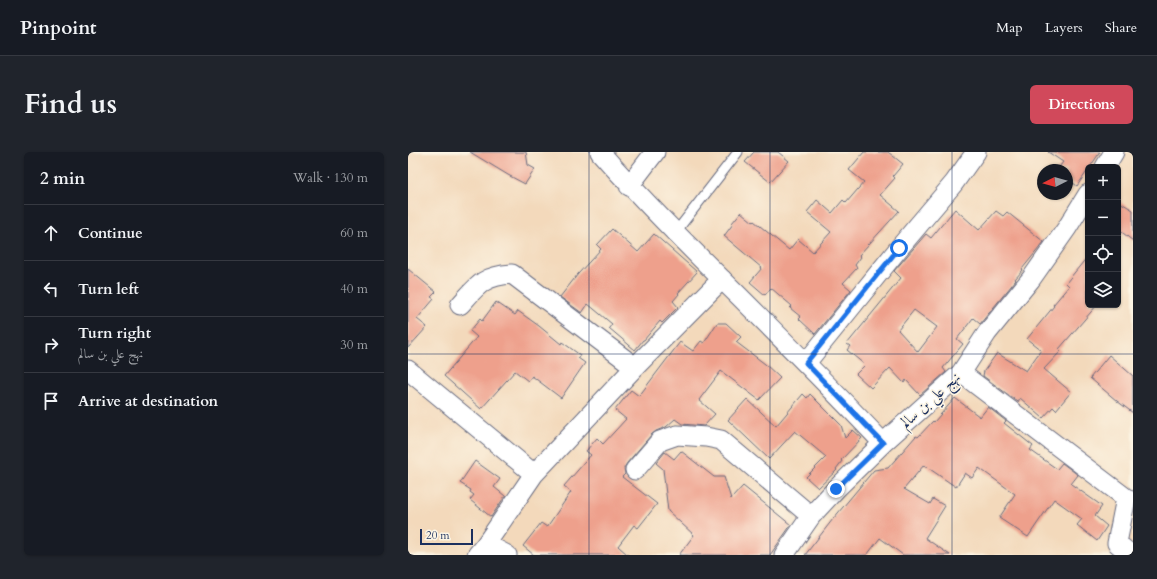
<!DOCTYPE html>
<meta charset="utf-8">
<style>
body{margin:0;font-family:Cardo,Amiri,serif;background:#20242c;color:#f1f3f6}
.controls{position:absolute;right:12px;top:12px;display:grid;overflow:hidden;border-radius:6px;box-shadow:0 1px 3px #0004}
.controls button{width:36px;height:36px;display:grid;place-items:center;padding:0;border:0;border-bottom:1px solid #363941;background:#171b24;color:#f1f3f6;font:20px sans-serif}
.compass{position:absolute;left:629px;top:12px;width:36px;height:36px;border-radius:50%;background:#171b24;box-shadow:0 1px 3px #0004;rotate:264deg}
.scale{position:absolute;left:12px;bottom:10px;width:53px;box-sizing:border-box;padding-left:4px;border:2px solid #1b2f5e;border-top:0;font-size:11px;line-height:14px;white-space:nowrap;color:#1b2f5e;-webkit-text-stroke:3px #fcf5e5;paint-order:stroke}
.stop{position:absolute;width:12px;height:12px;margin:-9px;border:3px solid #1a73e8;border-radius:50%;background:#fff}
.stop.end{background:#1a73e8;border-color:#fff;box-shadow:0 1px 4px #0008}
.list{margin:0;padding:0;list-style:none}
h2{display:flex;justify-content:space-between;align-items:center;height:52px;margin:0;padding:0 16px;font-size:17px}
h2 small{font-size:13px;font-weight:400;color:#9ea1a6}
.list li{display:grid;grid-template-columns:26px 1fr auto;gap:12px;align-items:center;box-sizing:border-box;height:56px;padding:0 16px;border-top:1px solid #363941}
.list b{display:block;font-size:15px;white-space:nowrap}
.list p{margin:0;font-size:13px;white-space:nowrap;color:#9ea1a6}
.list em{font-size:13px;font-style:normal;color:#9ea1a6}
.icon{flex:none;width:22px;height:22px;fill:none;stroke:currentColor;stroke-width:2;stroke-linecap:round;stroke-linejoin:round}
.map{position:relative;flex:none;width:725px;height:403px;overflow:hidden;border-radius:6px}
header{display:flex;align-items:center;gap:24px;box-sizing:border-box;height:56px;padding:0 20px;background:#171b24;border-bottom:1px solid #363941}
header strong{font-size:19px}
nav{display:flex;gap:22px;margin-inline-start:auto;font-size:14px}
.intro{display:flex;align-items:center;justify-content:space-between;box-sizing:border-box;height:96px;padding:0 24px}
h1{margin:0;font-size:28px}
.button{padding:10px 18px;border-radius:6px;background:#d1495b;color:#fff;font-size:14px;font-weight:700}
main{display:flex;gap:24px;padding:0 24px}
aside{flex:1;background:#171b24;border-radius:6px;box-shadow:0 1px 3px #0004}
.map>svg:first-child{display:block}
</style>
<header>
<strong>Pinpoint</strong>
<nav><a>Map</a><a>Layers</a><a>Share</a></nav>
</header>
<div class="intro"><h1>Find us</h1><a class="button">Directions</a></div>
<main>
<aside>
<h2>2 min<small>Walk · 130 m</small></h2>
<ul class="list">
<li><svg class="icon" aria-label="ahead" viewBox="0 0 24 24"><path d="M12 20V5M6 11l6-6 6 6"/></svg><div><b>Continue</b></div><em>60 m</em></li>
<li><svg class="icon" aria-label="left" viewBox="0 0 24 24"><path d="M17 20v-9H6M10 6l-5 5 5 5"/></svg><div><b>Turn left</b></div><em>40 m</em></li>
<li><svg class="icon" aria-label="right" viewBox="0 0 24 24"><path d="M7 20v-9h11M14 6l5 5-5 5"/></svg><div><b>Turn right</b><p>نهج علي بن سالم</p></div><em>30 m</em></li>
<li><svg class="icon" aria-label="arrive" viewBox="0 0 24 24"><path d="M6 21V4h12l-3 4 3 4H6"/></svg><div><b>Arrive at destination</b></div></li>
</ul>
</aside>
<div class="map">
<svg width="725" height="403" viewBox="0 0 725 403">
<rect width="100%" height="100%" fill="#fcf5e5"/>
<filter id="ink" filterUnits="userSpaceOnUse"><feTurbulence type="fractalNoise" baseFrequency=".025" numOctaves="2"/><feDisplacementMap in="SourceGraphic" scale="8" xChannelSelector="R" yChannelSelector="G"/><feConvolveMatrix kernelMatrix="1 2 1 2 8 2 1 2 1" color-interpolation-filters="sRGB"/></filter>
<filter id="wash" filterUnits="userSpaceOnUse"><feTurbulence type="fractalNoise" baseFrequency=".012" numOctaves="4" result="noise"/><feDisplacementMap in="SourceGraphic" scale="16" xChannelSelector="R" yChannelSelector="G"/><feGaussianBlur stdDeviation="0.9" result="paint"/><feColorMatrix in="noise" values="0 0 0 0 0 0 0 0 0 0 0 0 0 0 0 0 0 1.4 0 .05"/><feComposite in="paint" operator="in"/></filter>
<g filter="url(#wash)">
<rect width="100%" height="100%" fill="#f3d9bb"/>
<g id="blocks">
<path fill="#eea08c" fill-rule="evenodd" d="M62,0H118L120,13L127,17L117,32L100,23Z
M346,0H370L381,9L362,30L337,10Z
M456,0H480L495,12L485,24L487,26L472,43L491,59L451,103L453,105L447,113L449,116L435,131L443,138L407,182L391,167L393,165L382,156L384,154L363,136L357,143L342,130L354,116L316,84L325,72L324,71L333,60L345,70L346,69L381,98L390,87L405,100L423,80L399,60L409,48L424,61L435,48L438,51L456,30L441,18Z
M640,0H692L682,15H680V18L669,34L659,26V18H649L655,10Z
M710,49L725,58V89L710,77Z
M547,57L571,78L588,59L595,64L599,60L636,90L614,117L615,118L607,127L608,128L572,172L565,166L549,187L555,192L535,216L538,220L512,243L498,228L496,231L482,216L463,236L448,222L457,213L439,198L442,194L439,192L493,126L486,119L518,82L523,86ZM506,158L529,175L510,200L490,178Z
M204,77L230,100L246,82L289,120L270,141L271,142L265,149L270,155L254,171L252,169L236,188H235L227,198L201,176L204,172L180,152L174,161L152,145L170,122L193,97L189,93Z
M680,104V153H689L651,197L653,199L636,217L663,240L648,258L645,255L635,266L612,246L610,250L575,224L576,219L589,201L618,219L633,198L619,187L646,154L645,153L661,134L658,131Z
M0,117L28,140L23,145L26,147L9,167L19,175L0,196Z
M88,150L107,163L110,159L131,174L153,192L154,190L172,203L170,206L177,211L153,246L124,224L120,229L107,219L73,257L36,224L69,185L62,179L72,167L74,169Z
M309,171H318L333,185L328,190L357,212L372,226L351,248L313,219L291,248L307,262L296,274L274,272L267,267L258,275L248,279L244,282L219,311L216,316L217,322L214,325L249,352L230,376L226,373L210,394L220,403H126L115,394L133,371L139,375L163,340L156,334L183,303L178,299L189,286L195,292L218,267L207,258L223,238L231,244L272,190L285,199L293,189L296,191Z
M701,203L725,224V261L709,249L682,226Z
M395,242L399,246L402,242L433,273L437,286L445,278L454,286L433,308L434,309L428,317L429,318L410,336L398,325L418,305L387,279L361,307L320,268L339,247L368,274Z
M547,246L572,265L580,255L598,269L596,271L625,294L622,298L649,317L654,311L670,323L663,332L694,354L687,364L699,374L689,389L669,373L674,367L646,347L620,385L591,366L607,342L571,316L564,326L557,321L548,335L516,313L496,337L522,352L525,347L537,354L517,386L542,403H495L472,386L459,403H397L425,367L466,318L480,316L508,284L510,285L525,269L526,270Z
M273,299L306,325H316L323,347L335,334L383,373L362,403H271L286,383L260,359L255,317L248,311L257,300L266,307Z
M67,309L92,327L86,335L97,344L83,365L62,348L66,343L62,340L63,338L52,331Z"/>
</g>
</g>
<g filter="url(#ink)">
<use href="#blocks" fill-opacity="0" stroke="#676a7f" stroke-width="1"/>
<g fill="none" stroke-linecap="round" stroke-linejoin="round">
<g stroke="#676a7f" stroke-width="11">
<path id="service" d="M267,81L330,0"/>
</g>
<g stroke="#676a7f" stroke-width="21">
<path id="minor" d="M192,0C236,50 283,97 331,144C379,192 428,241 475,291
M697,15L706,0
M221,34L247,0
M52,153C70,133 75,124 104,122L227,215
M398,211L491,96L546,31L568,0
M0,218L126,322L78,392L69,403
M553,221L718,346L709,391L723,403
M227,318L252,289L269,283L298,285L313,288L403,364
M126,322L227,215L314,127
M78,392L99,403
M376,403L403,364L428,337L475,291L553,221L579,181L623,127L659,76L680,42"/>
</g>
<use href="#service" stroke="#fff" stroke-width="9"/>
<use href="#minor" stroke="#fff" stroke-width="19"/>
</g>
</g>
<g fill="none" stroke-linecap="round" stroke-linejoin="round" filter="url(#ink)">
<path stroke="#1a73e8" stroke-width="5" d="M428,337L475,291L398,211L491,96"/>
</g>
<path fill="none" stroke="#1b2f5e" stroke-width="1" stroke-opacity="0.55" d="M181,0V403M362,0V403M544,0V403M0,202H725"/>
<g text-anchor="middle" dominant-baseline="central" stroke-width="3" stroke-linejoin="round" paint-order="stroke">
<g font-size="15" fill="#1b2f5e" stroke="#fcf5e5">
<text transform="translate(522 248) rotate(-42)">نهج علي بن سالم</text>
</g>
</g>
</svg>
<div class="controls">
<button>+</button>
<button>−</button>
<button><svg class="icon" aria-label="locate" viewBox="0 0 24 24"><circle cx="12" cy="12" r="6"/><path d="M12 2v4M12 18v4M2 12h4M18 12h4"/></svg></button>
<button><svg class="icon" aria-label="layers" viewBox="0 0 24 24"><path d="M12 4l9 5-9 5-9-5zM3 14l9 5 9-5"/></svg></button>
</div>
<svg class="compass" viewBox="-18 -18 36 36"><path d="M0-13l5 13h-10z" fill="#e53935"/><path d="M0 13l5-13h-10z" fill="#9ea1a6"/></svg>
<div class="scale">20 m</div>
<div class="stop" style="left:491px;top:96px"></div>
<div class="stop end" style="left:428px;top:337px"></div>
</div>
</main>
